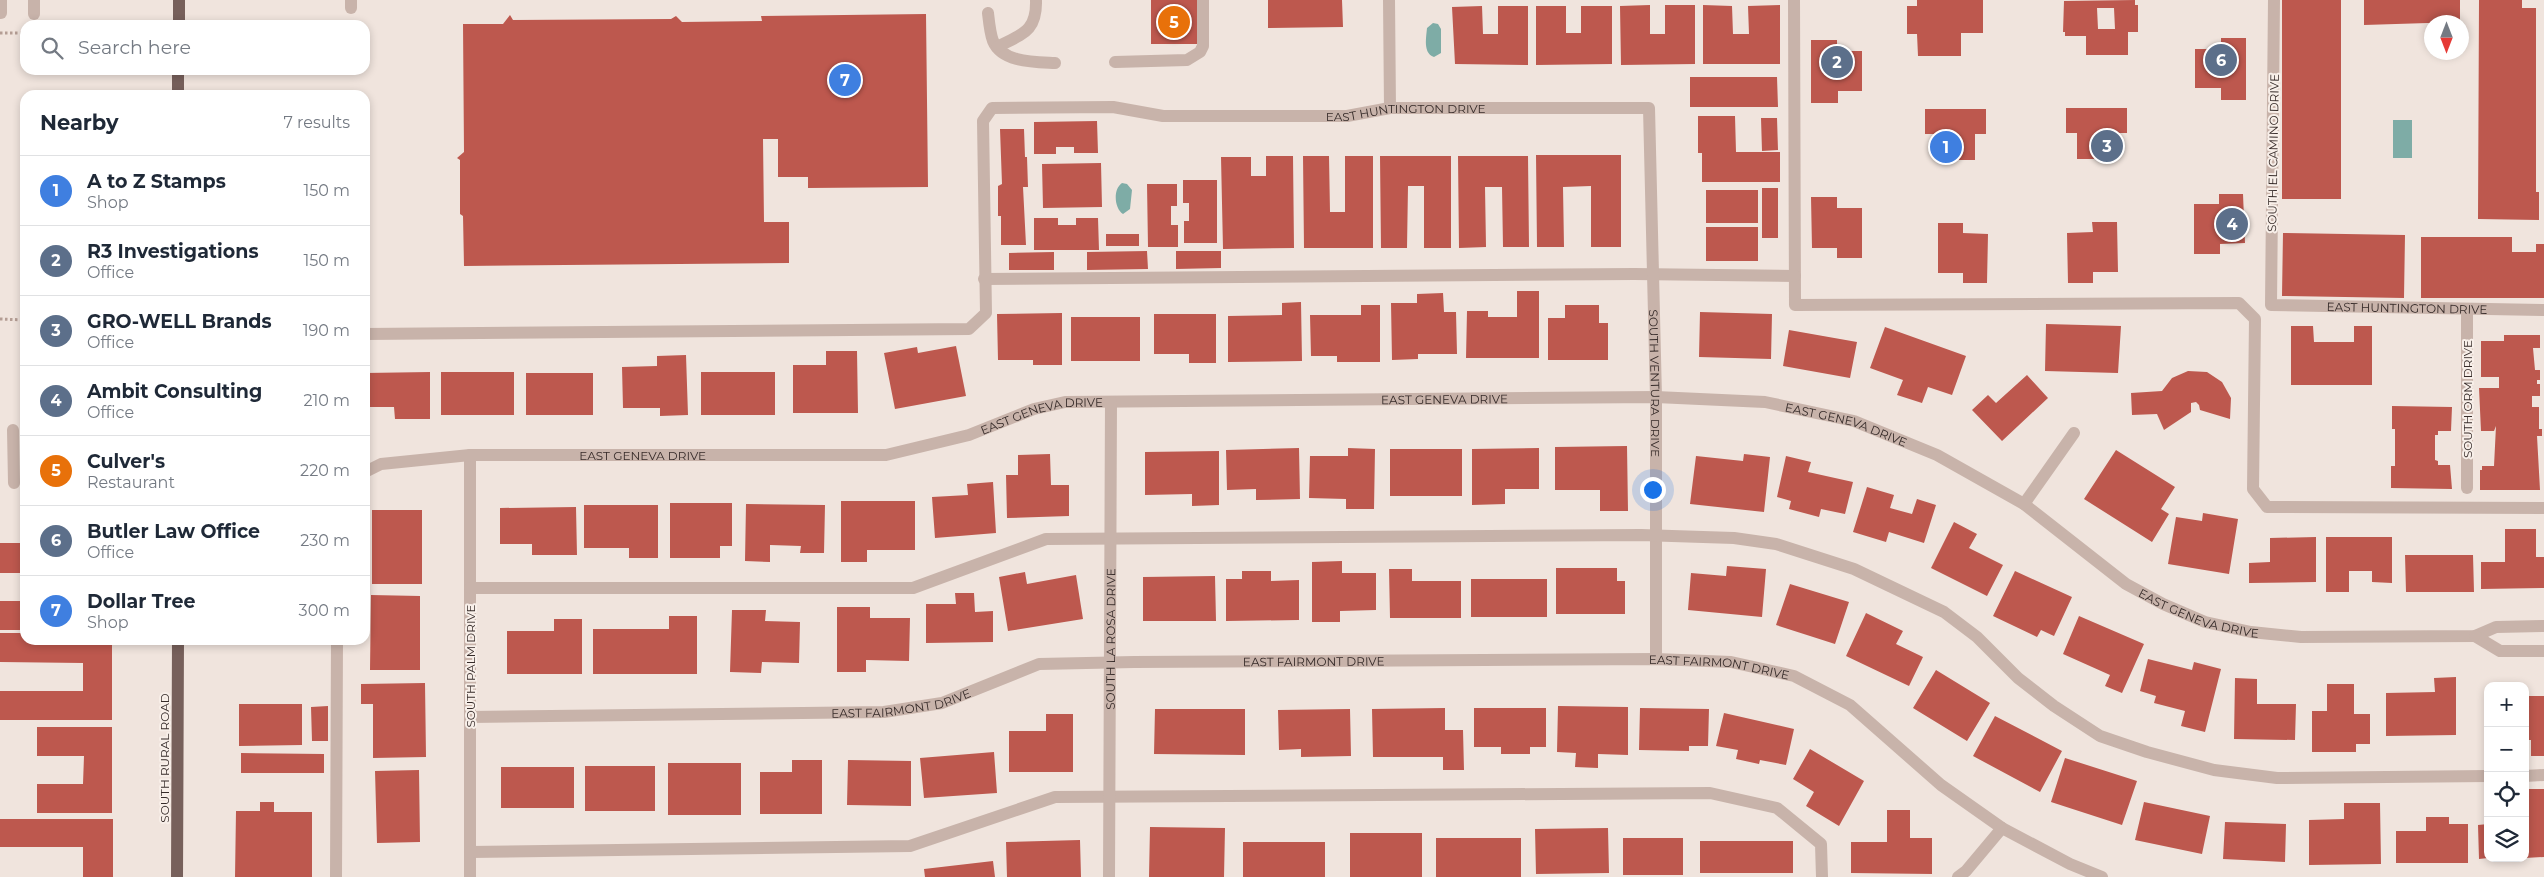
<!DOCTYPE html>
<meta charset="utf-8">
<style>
body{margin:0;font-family:Montserrat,sans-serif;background:#f6f6f7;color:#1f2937}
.controls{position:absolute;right:15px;bottom:15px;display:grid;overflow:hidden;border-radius:10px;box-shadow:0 2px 8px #0003}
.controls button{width:45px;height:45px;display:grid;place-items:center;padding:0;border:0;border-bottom:1px solid #e0e1e3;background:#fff;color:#1f2937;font:25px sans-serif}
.compass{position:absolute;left:2424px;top:15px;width:45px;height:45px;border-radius:50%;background:#fff;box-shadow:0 2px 8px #0003;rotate:180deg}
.you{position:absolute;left:1652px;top:489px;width:18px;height:18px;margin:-12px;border:4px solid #fff;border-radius:50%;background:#1a73e8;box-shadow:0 0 0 8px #1a73e833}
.badge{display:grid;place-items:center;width:32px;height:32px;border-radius:50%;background:#215450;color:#fff;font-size:16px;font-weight:700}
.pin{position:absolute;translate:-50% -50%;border:2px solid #fff;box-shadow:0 1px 5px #0006}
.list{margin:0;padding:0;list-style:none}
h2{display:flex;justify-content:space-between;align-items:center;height:65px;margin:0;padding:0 20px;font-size:21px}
h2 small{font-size:16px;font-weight:400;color:#747a83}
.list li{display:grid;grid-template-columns:32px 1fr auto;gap:15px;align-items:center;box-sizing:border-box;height:70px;padding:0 20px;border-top:1px solid #e0e1e3}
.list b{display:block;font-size:19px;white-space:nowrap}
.list p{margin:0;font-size:16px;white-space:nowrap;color:#747a83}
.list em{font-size:16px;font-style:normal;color:#747a83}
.icon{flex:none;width:28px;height:28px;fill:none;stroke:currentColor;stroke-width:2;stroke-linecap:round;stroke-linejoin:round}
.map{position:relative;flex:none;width:2544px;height:877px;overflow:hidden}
.search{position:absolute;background:#fff;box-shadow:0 2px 8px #0003;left:20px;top:20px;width:350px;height:55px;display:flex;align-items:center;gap:12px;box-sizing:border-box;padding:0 18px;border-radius:15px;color:#747a83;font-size:19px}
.panel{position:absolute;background:#fff;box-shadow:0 2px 8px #0003;left:20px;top:90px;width:350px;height:555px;border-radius:15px}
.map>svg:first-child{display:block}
</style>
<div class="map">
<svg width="2544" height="877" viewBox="0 0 2544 877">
<rect width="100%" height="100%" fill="#f0e4dd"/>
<path fill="#7eaca6" d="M1433,23L1438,24L1441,29V53L1434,57C1423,53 1426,39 1427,28Z
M2393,120H2412V158H2393Z
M1122,183L1127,184L1132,190L1130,209L1123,214C1114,208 1113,189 1122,183Z"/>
<path fill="#bd584e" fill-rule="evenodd" d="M1151,0H1198V44H1151Z
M1268,0H1342L1343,27L1268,28Z
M1917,0H1983V33H1961V56H1918L1917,34H1907V6H1917Z
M2135,0V5H2138V32H2128V55H2086V36H2065V32H2063L2064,1ZM2097,8H2114L2115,29H2098Z
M2282,0H2341V199H2282Z
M2364,0H2460V22L2364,25Z
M2479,0H2522V8H2536V192H2539V220L2478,219Z
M1650,5V34H1665V5H1695V64L1621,65L1620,6Z
M1703,5L1732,6L1733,34H1749L1748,6L1780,5V64H1703Z
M1482,6L1483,34H1498V6H1528V65L1455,64L1452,7Z
M1536,6H1566V33H1581V6H1612V64L1536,65Z
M926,14L928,187L808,188V177H778V139H763L764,222H789V263L464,266L463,216L460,214V160L457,158L464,152L463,24H503L510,15L513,20L671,19L676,16L682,22L762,21L761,16Z
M2221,38H2246V100H2221V88H2195V49H2221Z
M1811,40H1837V51H1862V91H1838V103H1811Z
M1690,77H1777L1778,107H1690Z
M2066,108H2127V133H2116V159H2077V133H2066Z
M1925,109H1986V134H1975V160H1936V134H1925Z
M1698,116H1735L1736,152H1780V182H1702V153H1698Z
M1761,118H1777L1778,150L1762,151Z
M1097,121L1098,153H1074V147H1056V154H1034V122Z
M1000,129H1024L1025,157H1027L1028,187H1023L1026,245H1001V216H998V186L1002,184Z
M1536,155H1621V247H1591V186L1563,187L1564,247H1537Z
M1266,156H1293L1294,248L1223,249L1221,157H1251V176H1266Z
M1303,156H1329L1330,212H1345V156H1373V248H1304Z
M1380,156H1451V248H1424V186H1408L1407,248H1381Z
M1458,156H1528L1529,247H1503L1502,187H1485L1486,247L1459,248Z
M1101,163L1102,207L1043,208L1042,164Z
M1183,180H1217V243H1184V221H1189V203H1183Z
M1147,184H1177V206H1171V225H1178V247H1148Z
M1762,188H1778V238H1762Z
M1706,190H1758V223H1706Z
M2219,194H2243L2245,243L2220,244V254H2194V204H2219Z
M1811,197H1837V208H1862V258H1837V248H1812Z
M1034,218H1058V225H1076V218H1098L1099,250H1034Z
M2092,222H2117L2118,272H2093V283H2068L2067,233L2093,232Z
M1938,223H1963V233L1988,234L1987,283H1963V273H1938Z
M1706,227H1758V261H1706Z
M2283,233L2405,235L2404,298L2282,296Z
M1106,234H1139V246H1106Z
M2421,237H2512V252H2536V244H2544V298H2421Z
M1147,251L1148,269L1087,270V252Z
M1176,251H1221V268L1176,269Z
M1054,252V270H1009V253Z
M1517,291H1539V358H1466L1467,311H1488V317H1517Z
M1443,293L1444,312H1456L1457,354H1418V359L1392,360L1391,303H1417V294Z
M1301,302L1302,361L1228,362V316L1282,315V303Z
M1361,305H1380V362H1337V356H1311L1310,315H1361Z
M1565,305H1599V323H1608V360H1548V318H1565Z
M1700,312L1772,314L1771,359L1699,357Z
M1062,313V365H1033V360H998L997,314Z
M1154,314H1216V363H1189V354H1154Z
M1071,317H1140V361H1071Z
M2046,324L2121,326L2118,373L2045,371Z
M2291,326H2313L2314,342H2354V326H2372V385H2291Z
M1885,327L1966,356L1952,395L1928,387L1922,403L1897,395L1903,380L1870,368Z
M1789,330L1857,342L1850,378L1783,366Z
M2504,335H2540V348H2533L2535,370H2540V380H2537V384H2540V396H2532V407H2539V429H2542V436H2537L2540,490H2480V470H2482V466H2494L2496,426L2494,431H2481L2479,388H2499V377H2481V341H2504Z
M956,346L966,396L895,409L884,353L917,347L918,353Z
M826,351H857L858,413H793V365H826Z
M686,355L688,415L660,416V408H623L622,367L657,366V356Z
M2188,371L2207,372L2222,382L2231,398L2230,419L2200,410L2199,405L2196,402L2191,403V412L2164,430L2157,414L2132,415L2131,393L2162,391L2172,378Z
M430,372V419H395L394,407H365V373Z
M441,372H514V415H441Z
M701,372H775V415H701Z
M526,373H593V415H526Z
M2027,375L2048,398L2002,441L1972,410L1988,395L1996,403Z
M2392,406L2452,407L2451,431H2438V435H2435V460L2438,461V465H2450L2452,489L2391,488V466H2395V429H2392Z
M1627,446L1628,511H1600V490H1555V447Z
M1299,448L1300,499L1256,500V489L1227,490L1226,450Z
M1348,448L1375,449L1374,509H1346V499L1309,498L1310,456H1348Z
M1539,448V489H1505V504L1472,505V449Z
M1390,449H1462V496H1390Z
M2116,450L2175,487L2161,509L2169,514L2152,542L2084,499Z
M1219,451V505L1192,506V494L1145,495V452Z
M1050,454L1051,485H1069V516L1007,518L1006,475H1018V455Z
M1744,454L1770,457L1764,512L1690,504L1696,456L1743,461Z
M1786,456L1811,462L1808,472L1853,482L1845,514L1821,509L1819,517L1789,509L1791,501L1777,497Z
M993,482L996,533L935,538L932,497L968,495L967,484Z
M1867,487L1894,495L1890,508L1912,514L1917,499L1936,505L1924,543L1889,532L1886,542L1853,532Z
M841,501H915V550H867V562H841Z
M670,503H732V546H720V558H670Z
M746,504L825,505L824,553H800L801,546L770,545V562L745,561Z
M584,505H658V558H629V548H584Z
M576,507L577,555H532V544H500V508Z
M372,510H422V584H372Z
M2203,513L2238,519L2229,574L2168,564L2176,517L2202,521Z
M1954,522L1977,534L1969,548L2003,565L1987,596L1931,568Z
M2505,529H2536V557H2544V588L2481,589V562H2505Z
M2316,537V582L2249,583V563L2270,562V538Z
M2326,537H2392V583L2372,582V571H2349V592H2326Z
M0,543H25V573H0Z
M2405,555H2473L2474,592H2406Z
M1342,561V573H1376V610L1340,611V622H1312V562Z
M1727,566L1766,569L1762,617L1688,610L1691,573L1726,576Z
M1556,568H1617V581H1625V614H1556Z
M1389,569H1412V581H1461V618H1390Z
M1242,571H1271V581L1299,580V620L1226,621V579H1242Z
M2015,571L2072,597L2054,636L2041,630L2037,637L1993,616Z
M1025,572L1027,584L1076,575L1083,619L1008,631L999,577Z
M1215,576L1216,621H1143V577Z
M1471,579H1547V617H1471Z
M1790,584L1849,602L1835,644L1776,625Z
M955,593H974L975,612L993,611V642L926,643V604H956Z
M371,595L420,596V670H370Z
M0,601H25V630H0Z
M837,607H870V618H910L909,661L866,660V672H837Z
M732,610H766L765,621L800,622L799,663L762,662L761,673L730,672Z
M1866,613L1903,631L1896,644L1923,657L1909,686L1846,656Z
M669,616H697V674H593V629H669Z
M2079,616L2144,644L2122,693L2105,686L2110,675L2063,654Z
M554,619H582V674H507V631H554Z
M0,633H25V640H112V720H0V691H83V663L0,662Z
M2148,659L2192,670L2194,662L2221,669L2205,732L2181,726L2185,711L2154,703L2156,696L2140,691Z
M1936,670L1990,703L1967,741L1913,708Z
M2456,677V735L2386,736V693L2435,692L2434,678Z
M2235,678L2257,679V704H2296L2295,740L2234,739Z
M425,683L426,757L373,758V704H361V684Z
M2327,684H2354V714H2370V744H2356V752H2312V711H2327Z
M2525,696H2544V756H2531V740H2525Z
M239,704H302V745L239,746Z
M328,706V741H312L311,707Z
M1558,706L1628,707V755L1598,754V768L1575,767L1576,753L1557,752Z
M1445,708V730H1463L1464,770H1443V757H1373L1372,709Z
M1474,708H1546V747H1530V754H1501V747H1474Z
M1640,708L1709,709L1708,746H1689V751L1639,750Z
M1155,709H1245V755L1154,754Z
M1350,709L1351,756L1301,757V749L1279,750L1278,710Z
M1724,713L1794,729L1786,765L1760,760L1759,764L1736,759L1738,750L1716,746Z
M1046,714H1073V772H1009V731H1046Z
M1995,716L2062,751L2040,792L1973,756Z
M37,727H112V813H37V784H83L84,756H37Z
M1810,749L1864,781L1839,826L1806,806L1814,792L1793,779Z
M994,752L997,793L924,798L920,758Z
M241,753L324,754V773H241Z
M2065,758L2137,781L2122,825L2051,802Z
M792,760H822V814H760V772H792Z
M848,760L911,761V806L847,805Z
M668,763H741V815H668Z
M585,766H655V811H585Z
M501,767H574V808H501Z
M419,770L420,842L377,843L375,771Z
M2525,789H2544V857L2525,858Z
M260,802H274V812H312V877H235L236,811H260Z
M2144,802L2210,816L2202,854L2135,840Z
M2344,803H2380L2381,864L2309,865V820L2344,819Z
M1887,810H1910V838H1932V874L1851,873V842H1887Z
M2426,817H2449V824H2468V863H2396V831H2426Z
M0,819H113V877H83V847H0Z
M2225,822L2286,824L2285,862L2223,859Z
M2488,824V858L2479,859L2478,825Z
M1150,827L1225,828L1224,877H1149Z
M1608,828L1609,873L1536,874L1535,829Z
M1350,833H1422V877H1350Z
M1436,838H1521V877H1436Z
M1623,838H1683V875H1623Z
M1080,840L1081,877H1007L1006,842Z
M1700,841H1793V873H1700Z
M1243,842H1325V877H1243Z
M993,861L995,877H925L924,869Z"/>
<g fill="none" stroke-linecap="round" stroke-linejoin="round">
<path stroke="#b49d94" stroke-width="3" stroke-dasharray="2.5 2.5" stroke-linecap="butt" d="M0,33H25
M0,319L25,320"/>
<g stroke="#c8b3aa" stroke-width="12">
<path d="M1,0V13"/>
<path d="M34,0V14"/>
<path d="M351,0V8"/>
<path d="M1389,0L1390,108"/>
<path d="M1794,0L1795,305L2239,303L2255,319L2253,489L2267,507L2544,508"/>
<path id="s1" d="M2274,0L2271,305L2544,310"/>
<path d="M988,13C989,22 990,33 993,41C1002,63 1036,62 1055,63"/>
<path d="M997,47C1022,34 1037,32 1036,0"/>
<path d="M1115,62L1187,60L1200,52L1203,46V0"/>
<path d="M984,279L1634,274L1795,276"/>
<path d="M2467,309V488"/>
<path id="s2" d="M365,334L969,329L986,313L983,121L992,108L1113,107L1163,116H1347L1390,108H1649L1656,397V659"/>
<path d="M13,430L14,483"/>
<path d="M470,455V877"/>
<path id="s3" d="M365,472L381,464L470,455H886L969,435L1034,409L1065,402L1656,397L1765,402L1854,421L1937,455L2024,504L2126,584L2163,604L2205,622L2251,632L2301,637L2475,636L2496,627L2544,626"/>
<path d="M2024,504L2074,433"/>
<path d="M470,588H913L1046,539L1641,535L1734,538L1776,544L1854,569L1944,612L1977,637L2018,678L2054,706L2100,736L2147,752L2214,770L2277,778L2488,776"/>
<path d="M2475,636L2500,651H2544"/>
<path id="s4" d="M470,717L884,712L942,703L1039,664L1134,662L1656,659L1731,662L1794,676L1850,705L1941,785L2002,828L2070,864L2102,877"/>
<path d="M2525,776L2544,775"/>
<path d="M470,852L910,846L1055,797L1710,793L1777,808L1821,844L1822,877"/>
<path d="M336,877L337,640"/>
<path id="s5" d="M1109,877L1111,402"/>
<path d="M1958,877L1966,871L2002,828"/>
</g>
<path stroke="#77605b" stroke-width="12" d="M179,25V0
M178,70V95
M177,877L178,640"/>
</g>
<g text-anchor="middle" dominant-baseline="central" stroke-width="4" stroke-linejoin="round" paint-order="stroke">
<g font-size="12" fill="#362b29" stroke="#f8efe9">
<text stroke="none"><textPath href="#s2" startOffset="1250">EAST HUNTINGTON DRIVE</textPath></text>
<text transform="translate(2273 153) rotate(-89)">SOUTH EL CAMINO DRIVE</text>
<text stroke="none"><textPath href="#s1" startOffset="441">EAST HUNTINGTON DRIVE</textPath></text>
<text stroke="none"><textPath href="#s2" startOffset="1769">SOUTH VENTURA DRIVE</textPath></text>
<text stroke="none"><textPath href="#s3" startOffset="1090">EAST GENEVA DRIVE</textPath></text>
<text transform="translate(2467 399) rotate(-90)">SOUTH ORM DRIVE</text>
<text stroke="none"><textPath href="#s3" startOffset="685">EAST GENEVA DRIVE</textPath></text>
<text stroke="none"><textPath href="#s3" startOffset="1495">EAST GENEVA DRIVE</textPath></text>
<text stroke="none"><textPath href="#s3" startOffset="280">EAST GENEVA DRIVE</textPath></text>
<text stroke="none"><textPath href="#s3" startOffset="1900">EAST GENEVA DRIVE</textPath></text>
<text stroke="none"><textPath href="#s5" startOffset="238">SOUTH LA ROSA DRIVE</textPath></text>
<text stroke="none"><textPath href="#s4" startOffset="852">EAST FAIRMONT DRIVE</textPath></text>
<text transform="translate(470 666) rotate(-90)">SOUTH PALM DRIVE</text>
<text stroke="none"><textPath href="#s4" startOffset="1258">EAST FAIRMONT DRIVE</textPath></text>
<text stroke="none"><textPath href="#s4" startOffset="432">EAST FAIRMONT DRIVE</textPath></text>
<text transform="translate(164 758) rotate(-90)">SOUTH RURAL ROAD</text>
</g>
</g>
</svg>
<div class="controls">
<button>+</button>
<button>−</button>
<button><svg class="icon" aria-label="locate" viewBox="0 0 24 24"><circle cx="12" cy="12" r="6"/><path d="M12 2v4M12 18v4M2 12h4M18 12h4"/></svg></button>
<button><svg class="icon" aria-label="layers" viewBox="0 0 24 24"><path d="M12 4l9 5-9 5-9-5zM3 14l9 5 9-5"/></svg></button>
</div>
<svg class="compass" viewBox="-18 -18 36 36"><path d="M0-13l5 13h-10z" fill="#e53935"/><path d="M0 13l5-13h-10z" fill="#747a83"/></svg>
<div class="you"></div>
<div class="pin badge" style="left:1946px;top:147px;background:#3f7fe0">1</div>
<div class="pin badge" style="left:1837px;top:62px;background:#5c6f8a">2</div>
<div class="pin badge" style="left:2107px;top:146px;background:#5c6f8a">3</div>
<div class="pin badge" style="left:2232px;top:224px;background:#5c6f8a">4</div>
<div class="pin badge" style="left:1174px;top:22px;background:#e8710a">5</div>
<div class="pin badge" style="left:2221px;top:60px;background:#5c6f8a">6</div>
<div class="pin badge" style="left:845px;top:80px;background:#3f7fe0">7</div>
<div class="search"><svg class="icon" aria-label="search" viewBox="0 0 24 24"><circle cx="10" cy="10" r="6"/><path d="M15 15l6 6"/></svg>Search here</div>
<section class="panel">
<h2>Nearby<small>7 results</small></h2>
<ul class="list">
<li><span class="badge" style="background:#3f7fe0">1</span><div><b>A to Z Stamps</b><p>Shop</p></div><em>150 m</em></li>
<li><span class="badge" style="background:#5c6f8a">2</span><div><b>R3 Investigations</b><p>Office</p></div><em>150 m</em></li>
<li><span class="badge" style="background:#5c6f8a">3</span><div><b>GRO-WELL Brands</b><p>Office</p></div><em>190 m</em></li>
<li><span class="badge" style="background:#5c6f8a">4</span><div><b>Ambit Consulting</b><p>Office</p></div><em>210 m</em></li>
<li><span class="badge" style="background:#e8710a">5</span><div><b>Culver's</b><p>Restaurant</p></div><em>220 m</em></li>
<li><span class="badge" style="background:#5c6f8a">6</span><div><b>Butler Law Office</b><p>Office</p></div><em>230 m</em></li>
<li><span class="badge" style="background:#3f7fe0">7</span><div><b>Dollar Tree</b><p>Shop</p></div><em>300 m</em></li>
</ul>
</section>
</div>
